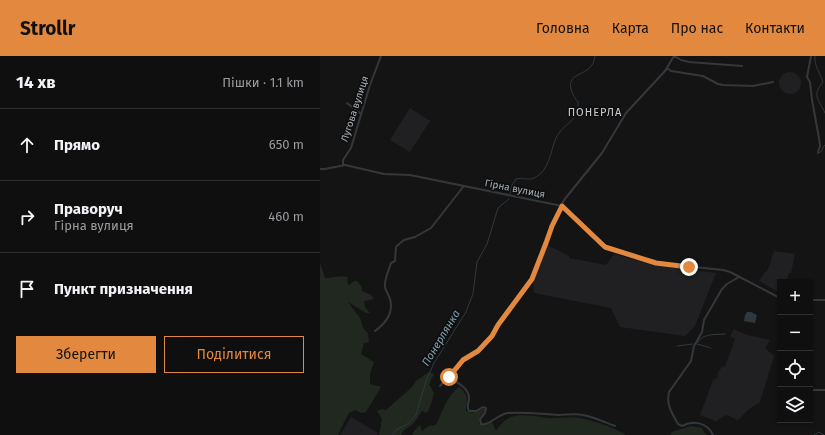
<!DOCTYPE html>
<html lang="uk">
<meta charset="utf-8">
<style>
body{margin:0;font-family:"Fira Sans",sans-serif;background:#181819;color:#f1f3f6}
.controls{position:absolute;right:12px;bottom:12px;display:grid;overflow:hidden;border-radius:0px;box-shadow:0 1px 3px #0004}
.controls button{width:36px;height:36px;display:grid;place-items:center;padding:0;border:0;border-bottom:1px solid #2f2f30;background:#0f0f10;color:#f1f3f6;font:20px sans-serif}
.stop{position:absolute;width:12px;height:12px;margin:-9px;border:3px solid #e2893f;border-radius:50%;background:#fff}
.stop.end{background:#e2893f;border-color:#fff;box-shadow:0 1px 4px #0008}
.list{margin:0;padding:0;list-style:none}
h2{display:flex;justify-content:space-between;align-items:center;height:52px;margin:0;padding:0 16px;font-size:17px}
h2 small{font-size:13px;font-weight:400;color:#9b9c9f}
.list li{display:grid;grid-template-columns:26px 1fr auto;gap:12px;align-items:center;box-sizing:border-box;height:72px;padding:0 16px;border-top:1px solid #2f2f30}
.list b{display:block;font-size:15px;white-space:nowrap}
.list p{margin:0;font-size:13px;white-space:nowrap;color:#9b9c9f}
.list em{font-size:13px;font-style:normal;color:#9b9c9f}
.actions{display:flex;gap:8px;padding:12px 16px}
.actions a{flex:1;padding:9px 0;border:1px solid #e2893f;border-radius:0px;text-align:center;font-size:14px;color:#e2893f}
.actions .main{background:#e2893f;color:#111}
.icon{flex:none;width:22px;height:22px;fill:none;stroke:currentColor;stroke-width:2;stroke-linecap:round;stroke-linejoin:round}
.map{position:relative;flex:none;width:505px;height:379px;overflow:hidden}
header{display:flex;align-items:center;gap:24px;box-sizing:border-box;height:56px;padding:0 20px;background:#e2893f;color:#111}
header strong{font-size:19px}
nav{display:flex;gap:22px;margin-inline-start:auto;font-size:14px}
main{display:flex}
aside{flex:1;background:#0f0f10}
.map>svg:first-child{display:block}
</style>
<header>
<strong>Strollr</strong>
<nav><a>Головна</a><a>Карта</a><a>Про нас</a><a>Контакти</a></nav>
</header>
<main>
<aside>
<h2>14 хв<small>Пішки · 1.1 km</small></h2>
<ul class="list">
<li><svg class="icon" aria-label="ahead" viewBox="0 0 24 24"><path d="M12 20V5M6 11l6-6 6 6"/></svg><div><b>Прямо</b></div><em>650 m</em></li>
<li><svg class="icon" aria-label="right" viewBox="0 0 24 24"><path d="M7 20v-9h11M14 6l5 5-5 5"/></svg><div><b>Праворуч</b><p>Гірна вулиця</p></div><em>460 m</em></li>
<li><svg class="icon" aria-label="arrive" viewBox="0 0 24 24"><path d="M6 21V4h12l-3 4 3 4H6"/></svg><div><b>Пункт призначення</b></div></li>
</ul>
<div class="actions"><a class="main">Зберегти</a><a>Поділитися</a></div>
</aside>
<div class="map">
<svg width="505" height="379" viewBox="0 0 505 379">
<rect width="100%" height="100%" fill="#141415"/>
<path fill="#202022" d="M459 27a11 11 0 1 1 22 0a11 11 0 1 1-22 0Z
M90,52L110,65L90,96L70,84Z
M227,189L249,200V202L286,209L294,198L334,209L396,217L375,270L365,280L300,271L291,252L214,237L213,222Z
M454,195L475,198L471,217H469L466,226H460V237L439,225L444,217L447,215L451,207L450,206Z
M414,273L427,279L450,284L445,292L454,300L440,346L429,353L418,364L406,359L399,363L397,366L380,359L393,324L397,322L398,316L403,310L405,311L415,283L410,280Z
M31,361L58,377L57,379H20Z"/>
<path fill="#212820" d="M0,207L5,222C14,222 20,219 28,221L27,226L29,229L34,225H37L41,230L42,235L51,239L54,243L44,245L45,251L50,257H46L28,246L40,262L43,272L48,277L49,286L44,287L41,298L54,306L50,318V328L61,331L46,356L41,357L35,354L29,357L26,362L18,379H0Z
M109,316L114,318L109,328L114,337L111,348L107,357L102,355L94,367L83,375L81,379H59L62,363L57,355L62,353L66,354L92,331L96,325Z
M139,331C149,339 147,343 146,355L152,357L164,352L165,354L159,362V367L161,369L166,370L172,366L176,375C179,370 185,363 191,361C203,357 216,361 228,362C238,363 249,360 259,362C272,364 296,372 306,379H92L94,375L100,369L102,375L109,370L115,369L117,367C123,354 127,340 139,331Z
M371,370L382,372L386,379H350L352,376Z"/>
<path fill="#2e393d" d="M427,256H431L437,259L435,267L424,265L425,259Z"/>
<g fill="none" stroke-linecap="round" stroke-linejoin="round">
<path stroke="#2e393d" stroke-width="1" d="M495,0C494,10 500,17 503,26C491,40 499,43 505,57
M497,98L502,95L503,91L505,89
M190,138L191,131L196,123C202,121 208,125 214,122C230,114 230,96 236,82C243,67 260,65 258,46C253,40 245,26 256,20C261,17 268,15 272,9C274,7 274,3 275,0
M377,287C383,277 394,279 405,278
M377,288L391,292
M357,290L373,288
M72,379L76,374L89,367L96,359L106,325L114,307L146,256L153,238L157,206L167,188L178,152L189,143
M494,379L499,376L504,379"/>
<path stroke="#35373a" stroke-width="2" d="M354,0L361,4L369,6L422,10
M491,0L487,21L490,26L492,44L499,82L500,90L498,96
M347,12L351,15L383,20L398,28L403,29L433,30L453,26
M27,47L40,57
M23,109V104L31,92L50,29L61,0
M0,113H5L25,109L64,118L90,119L242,150L280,187L287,192L336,207L403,214L410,216L460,242
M490,244H505
M55,275C66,267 74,257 70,243C69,239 66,236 65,231C64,224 69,214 71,207L75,205L76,191L78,189L84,184L95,181L111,172L143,131
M129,321C136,326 149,332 149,342C149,347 146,351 149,355H156L163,351L166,352L165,357L160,363L161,368C168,371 178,358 188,357C205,356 221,358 238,359C246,359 254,357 263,359C274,361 284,366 295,370
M490,329L493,334H505
M120,330L143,304L158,295L172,281L178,269L212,223L226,187L231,170L244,144L282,97L306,57L345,15L354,0
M393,379C387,366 373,364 362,370L358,368C352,357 346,349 349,336L371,305L374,290L382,276L384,264L402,233L407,228L419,221"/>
</g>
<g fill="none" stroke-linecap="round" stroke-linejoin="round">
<path stroke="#e2893f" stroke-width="5" d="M129,321L143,304L158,295L172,280L178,269L212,223L226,187L232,170L242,150L285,191L336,207L369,211"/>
</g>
<g text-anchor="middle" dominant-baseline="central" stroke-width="3.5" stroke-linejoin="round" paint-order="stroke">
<g font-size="10" fill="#a7aeb4" stroke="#0f0f10">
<text transform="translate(35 53) rotate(-72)">Лугова вулиця</text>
<text transform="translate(195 133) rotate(11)">Гірна вулиця</text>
</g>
<g font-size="11" letter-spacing="1" fill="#c7ccd1" stroke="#0f0f10">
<text x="275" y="56">ПОНЕРЛА</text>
</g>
<g font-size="11" font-style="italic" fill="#80a1ad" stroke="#0f0f10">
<text transform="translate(121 282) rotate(-59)">Понерлянка</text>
</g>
</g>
</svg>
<div class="controls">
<button>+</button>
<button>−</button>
<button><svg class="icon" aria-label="locate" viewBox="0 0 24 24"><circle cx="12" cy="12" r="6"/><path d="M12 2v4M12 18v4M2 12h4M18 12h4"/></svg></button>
<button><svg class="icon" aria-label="layers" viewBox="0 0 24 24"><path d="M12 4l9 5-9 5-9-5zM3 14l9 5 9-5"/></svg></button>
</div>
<div class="stop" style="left:129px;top:321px"></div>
<div class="stop end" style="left:369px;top:211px"></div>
</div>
</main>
